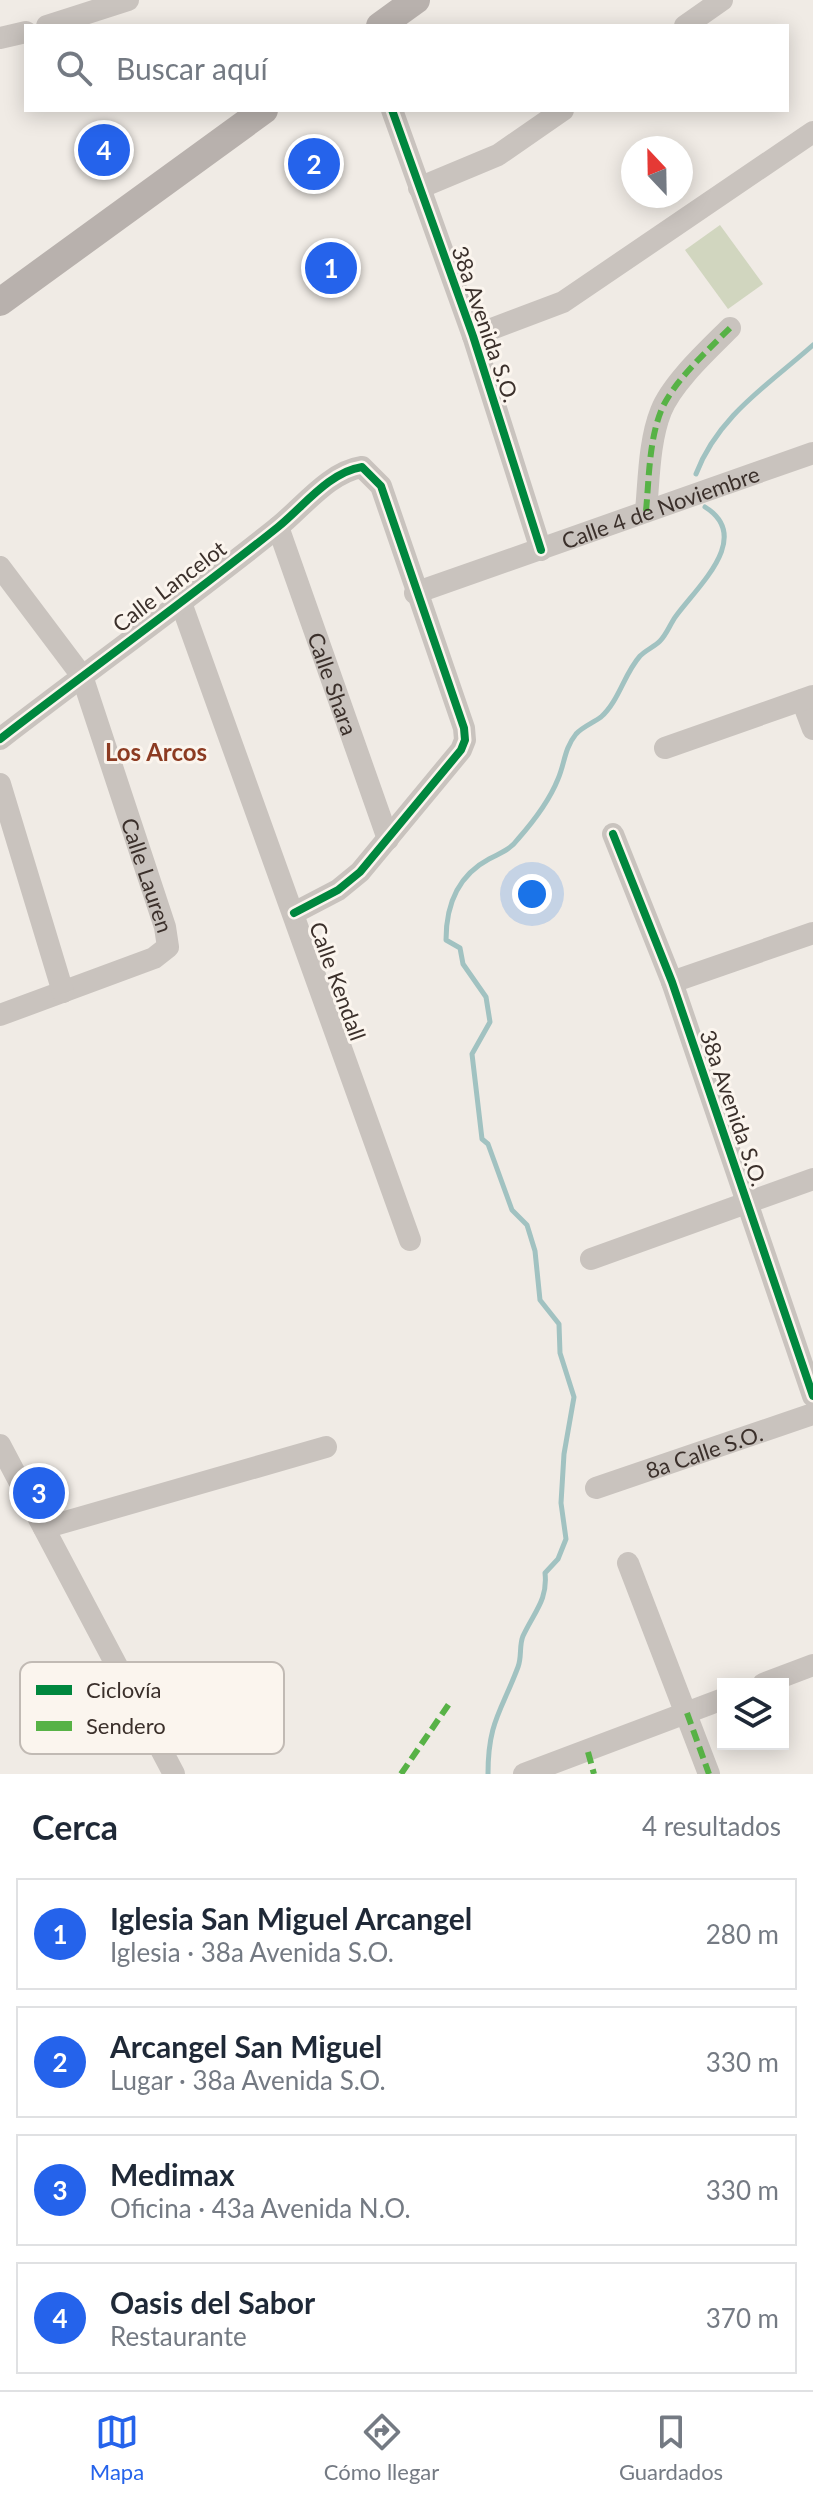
<!DOCTYPE html>
<html lang="es">
<meta charset="utf-8">
<style>
body{margin:0;font-family:Lato,sans-serif;background:#f2f2f3;color:#1f2937}
.controls{position:absolute;right:24px;bottom:24px;display:grid;overflow:hidden;border-radius:0px;box-shadow:0 4px 20px #0003}
.controls button{width:72px;height:72px;display:grid;place-items:center;padding:0;border:0;border-bottom:2px solid #e0e1e3;background:#fff;color:#1f2937;font:40px sans-serif}
.compass{position:absolute;left:621px;top:136px;width:72px;height:72px;border-radius:50%;background:#fff;box-shadow:0 4px 20px #0003;rotate:338deg}
.you{position:absolute;left:532px;top:894px;width:28px;height:28px;margin:-20px;border:6px solid #fff;border-radius:50%;background:#1a73e8;box-shadow:0 0 0 12px #1a73e833}
.badge{display:grid;place-items:center;width:52px;height:52px;border-radius:50%;background:#2563eb;color:#fff;font-size:26px;font-weight:700}
.pin{position:absolute;translate:-50% -50%;border:4px solid #fff;box-shadow:0 2px 8px #0006}
.list{margin:0;padding:0;list-style:none}
h2{display:flex;justify-content:space-between;align-items:center;height:104px;margin:0;padding:0 32px;font-size:34px}
h2 small{font-size:26px;font-weight:400;color:#747a83}
.list li{display:grid;grid-template-columns:52px 1fr auto;gap:24px;align-items:center;box-sizing:border-box;height:112px;margin:0 16px 16px;padding:0 16px;border:2px solid #e0e1e3;border-radius:0px}
.list b{display:block;font-size:30px;white-space:nowrap}
.list p{margin:0;font-size:26px;white-space:nowrap;color:#747a83}
.list em{font-size:26px;font-style:normal;color:#747a83}
.icon{flex:none;width:44px;height:44px;fill:none;stroke:currentColor;stroke-width:2;stroke-linecap:round;stroke-linejoin:round}
.map{position:relative;flex:none;width:813px;height:1774px;overflow:hidden}
.search{position:absolute;background:#fff;box-shadow:0 4px 20px #0003;left:24px;right:24px;top:24px;height:88px;display:flex;align-items:center;gap:20px;box-sizing:border-box;padding:0 28px;border-radius:0px;color:#747a83;font-size:30px}
.sheet{height:616px;background:#fff}
nav{display:flex;justify-content:space-around;align-items:center;box-sizing:border-box;height:112px;border-top:2px solid #e0e1e3;background:#fff;font-size:22px;color:#747a83}
nav a{display:grid;justify-items:center;gap:4px}
nav .on{color:#2563eb}
.map>svg:first-child{display:block}
</style>
<div class="map">
<svg width="813" height="1774" viewBox="0 0 813 1774">
<rect width="100%" height="100%" fill="#f0ebe5"/>
<path fill="#d1d6bf" d="M720,225L763,284L728,309L685,250Z"/>
<g fill="none" stroke-linecap="round" stroke-linejoin="round">
<path stroke="#a1c2c1" stroke-width="5" d="M696,474C718,416 768,385 813,345
M488,1774C488,1722 501,1712 518,1667C522,1657 519,1645 523,1636C534,1612 548,1600 545,1573L558,1559L566,1539L561,1503L564,1454L574,1397L560,1353L559,1324L540,1300L535,1251L527,1225L512,1210L488,1144L482,1139L472,1054L490,1022L486,997L463,964L460,948L446,940C446,906 457,876 489,859C500,853 510,850 518,839C533,822 550,799 558,779C565,763 564,749 576,734C582,727 593,723 601,717C619,701 624,674 640,656C646,650 654,647 660,641C667,634 670,624 676,616C699,585 753,537 705,507"/>
<g stroke="#c9c3be" stroke-width="22">
<path d="M47,26L128,0"/>
<path d="M685,26L722,0"/>
<path d="M0,38L26,32"/>
<path d="M392,110L473,336L541,550"/>
<path d="M419,188L498,155L563,110"/>
<path d="M473,336L563,302L813,132"/>
<path d="M646,511C649,479 649,441 661,411C672,383 708,350 730,328"/>
<path id="s1" d="M278,527L388,839"/>
<path id="s2" d="M0,567L82,676L165,927L168,947L154,958L0,1015"/>
<path id="s3" d="M415,593L813,453"/>
<path d="M180,600L410,1240"/>
<path d="M802,700L813,729"/>
<path d="M0,739C92,668 187,600 278,527C303,507 329,472 362,467L381,486L464,728L465,740L461,750L360,872L338,890L294,913"/>
<path d="M665,748L813,696"/>
<path d="M0,784L63,992"/>
<path d="M613,834L672,982L813,1396"/>
<path d="M672,982L813,933"/>
<path d="M591,1259L813,1179"/>
<path d="M0,1445L174,1774"/>
<path id="s4" d="M596,1488L813,1414"/>
<path d="M44,1528L326,1447"/>
<path d="M628,1563L709,1774"/>
<path d="M763,1684L813,1665"/>
<path d="M524,1774L723,1699"/>
</g>
<path stroke="#b8b1ad" stroke-width="28" d="M380,26L416,0
M0,302L264,110"/>
<path stroke="#57b246" stroke-width="6" stroke-dasharray="12 6" stroke-linecap="butt" d="M646,511C649,479 649,441 661,411C672,383 708,350 730,328
M687,1713L709,1774
M588,1752L594,1774
M401,1774L451,1701"/>
<g stroke="#fbf5ee" stroke-width="13">
<path id="cycleway" d="M392,110L473,336L541,550
M0,739C92,668 187,600 278,527C303,507 329,472 362,467L381,486L464,728L465,740L461,750L360,872L338,890L294,913
M613,834L672,982L813,1396"/>
</g>
<use href="#cycleway" stroke="#00873e" stroke-width="8"/>
</g>
<g text-anchor="middle" dominant-baseline="central" stroke-width="6" stroke-linejoin="round" paint-order="stroke">
<g font-size="22" fill="#3b302b" stroke="#fbf5ee">
<text transform="translate(486 324) rotate(71)">38a Avenida S.O.</text>
<text stroke="none"><textPath href="#s3" startOffset="260">Calle 4 de Noviembre</textPath></text>
<text transform="translate(169 586) rotate(-37)">Calle Lancelot</text>
<text stroke="none"><textPath href="#s1" startOffset="166">Calle Shara</textPath></text>
<text stroke="none"><textPath href="#s2" startOffset="346">Calle Lauren</textPath></text>
<text transform="translate(338 981) rotate(70)">Calle Kendall</text>
<text transform="translate(734 1108) rotate(71)">38a Avenida S.O.</text>
<text stroke="none"><textPath href="#s4" startOffset="114">8a Calle S.O.</textPath></text>
</g>
<g font-size="24" font-weight="bold" fill="#8c3b22" stroke="#fbf5ee">
<text x="156" y="751">Los Arcos</text>
</g>
</g>
<rect x="20" y="1662" width="264" height="92" rx="12" fill="#fbf5ee" stroke="#c1bab4" stroke-width="2"/>
<rect x="36" y="1685" width="36" height="10" fill="#00873e"/>
<rect x="36" y="1721" width="36" height="10" fill="#57b246"/>
<g font-size="22" fill="#3b302b">
<text x="86" y="1698">Ciclovía</text>
<text x="86" y="1734">Sendero</text>
</g>
</svg>
<div class="controls">
<button><svg class="icon" aria-label="layers" viewBox="0 0 24 24"><path d="M12 4l9 5-9 5-9-5zM3 14l9 5 9-5"/></svg></button>
</div>
<svg class="compass" viewBox="-18 -18 36 36"><path d="M0-13l5 13h-10z" fill="#e53935"/><path d="M0 13l5-13h-10z" fill="#747a83"/></svg>
<div class="you"></div>
<div class="pin badge" style="left:331px;top:268px">1</div>
<div class="pin badge" style="left:314px;top:164px">2</div>
<div class="pin badge" style="left:39px;top:1493px">3</div>
<div class="pin badge" style="left:104px;top:150px">4</div>
<div class="search"><svg class="icon" aria-label="search" viewBox="0 0 24 24"><circle cx="10" cy="10" r="6"/><path d="M15 15l6 6"/></svg>Buscar aquí</div>
</div>
<section class="sheet">
<h2>Cerca<small>4 resultados</small></h2>
<ul class="list">
<li><span class="badge">1</span><div><b>Iglesia San Miguel Arcangel</b><p>Iglesia · 38a Avenida S.O.</p></div><em>280 m</em></li>
<li><span class="badge">2</span><div><b>Arcangel San Miguel</b><p>Lugar · 38a Avenida S.O.</p></div><em>330 m</em></li>
<li><span class="badge">3</span><div><b>Medimax</b><p>Oficina · 43a Avenida N.O.</p></div><em>330 m</em></li>
<li><span class="badge">4</span><div><b>Oasis del Sabor</b><p>Restaurante</p></div><em>370 m</em></li>
</ul>
</section>
<nav>
<a class="on"><svg class="icon" aria-label="map" viewBox="0 0 24 24"><path d="M3 6l6-2 6 2 6-2v14l-6 2-6-2-6 2zM9 4v14M15 6v14"/></svg>Mapa</a>
<a><svg class="icon" aria-label="directions" viewBox="0 0 24 24"><path d="M12 3l9 9-9 9-9-9zM9 14v-3h6M13 9l2 2-2 2"/></svg>Cómo llegar</a>
<a><svg class="icon" aria-label="saved" viewBox="0 0 24 24"><path d="M7 4h10v16l-5-4-5 4z"/></svg>Guardados</a>
</nav>
